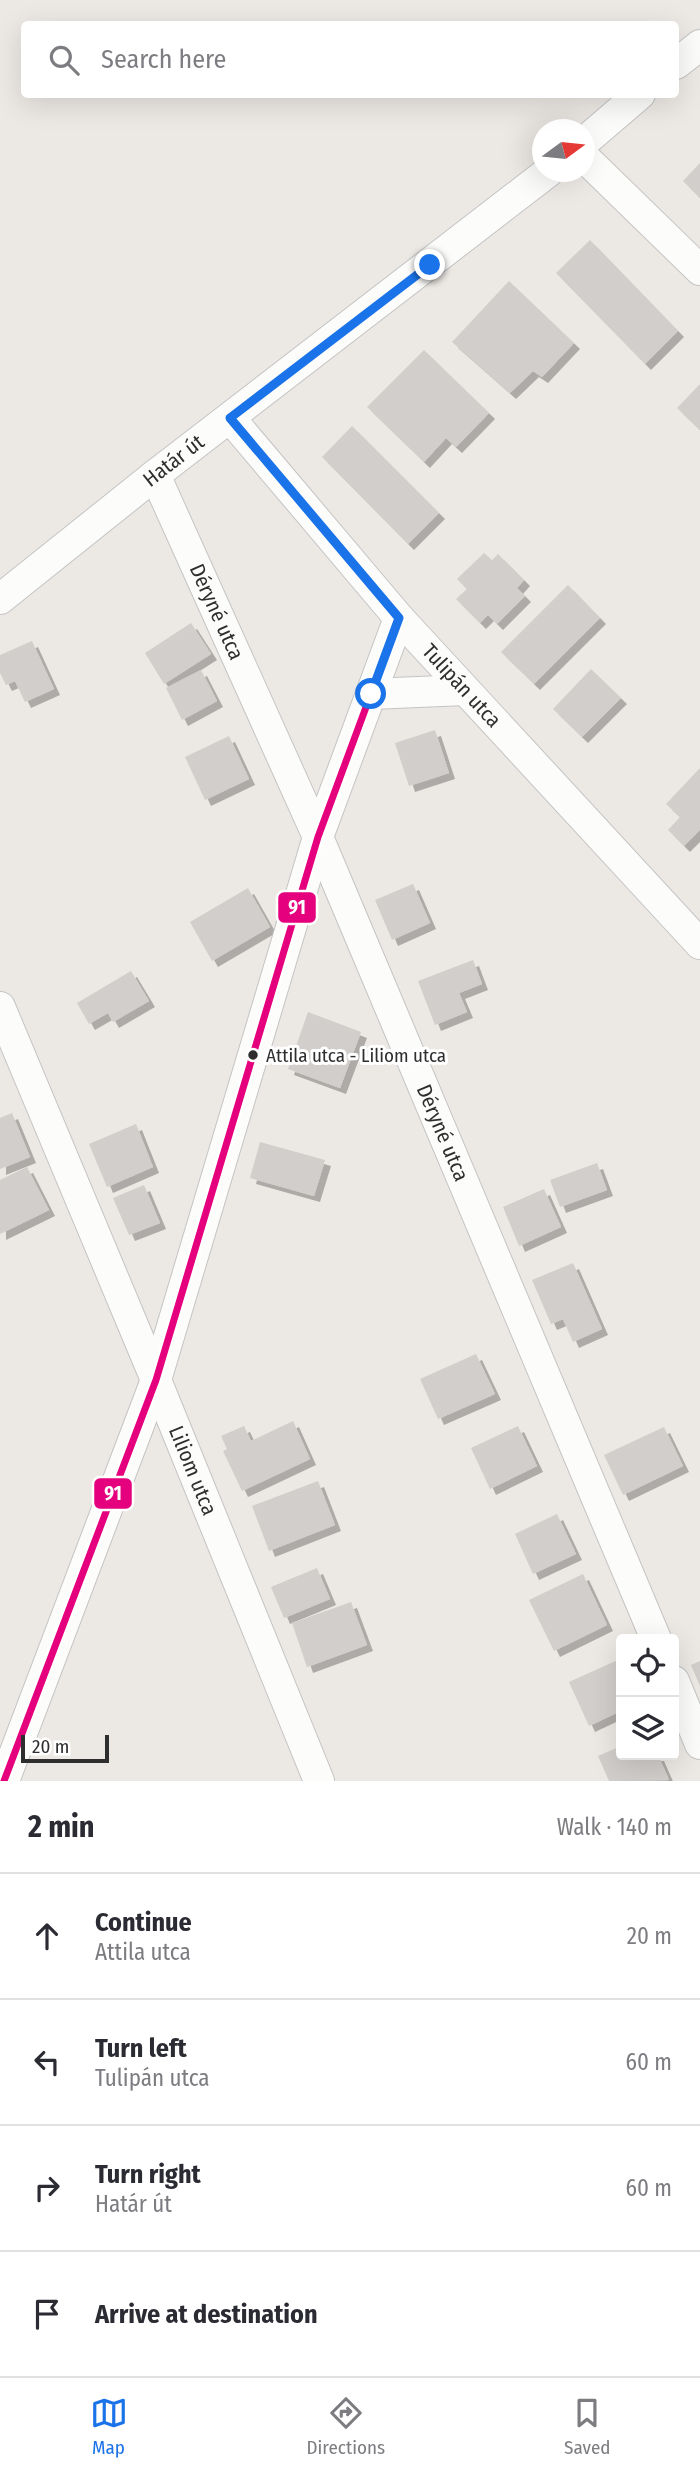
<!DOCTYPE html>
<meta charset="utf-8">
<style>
body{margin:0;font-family:"Fira Sans Condensed",sans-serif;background:#f7f7f7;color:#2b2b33}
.controls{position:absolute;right:21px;bottom:21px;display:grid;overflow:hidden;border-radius:7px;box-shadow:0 7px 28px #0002}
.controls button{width:63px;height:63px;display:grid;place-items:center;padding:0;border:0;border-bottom:2px solid #e1e1e2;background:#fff;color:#2b2b33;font:35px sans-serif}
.compass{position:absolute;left:532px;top:119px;width:63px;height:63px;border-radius:50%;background:#fff;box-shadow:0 7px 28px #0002;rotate:75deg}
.scale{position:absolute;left:21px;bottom:18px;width:88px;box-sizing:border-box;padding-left:7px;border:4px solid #2e2e2e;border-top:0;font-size:19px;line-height:24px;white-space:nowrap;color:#2e2e2e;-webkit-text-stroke:5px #fff;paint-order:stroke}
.stop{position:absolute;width:21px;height:21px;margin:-16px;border:5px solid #1a73e8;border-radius:50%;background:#fff}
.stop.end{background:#1a73e8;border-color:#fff;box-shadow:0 2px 7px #0008}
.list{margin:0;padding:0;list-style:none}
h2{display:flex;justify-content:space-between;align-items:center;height:91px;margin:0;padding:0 28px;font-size:30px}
h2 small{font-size:23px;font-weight:400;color:#7c7c81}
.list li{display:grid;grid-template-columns:46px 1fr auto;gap:21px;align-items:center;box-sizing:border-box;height:126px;padding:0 28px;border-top:2px solid #e1e1e2}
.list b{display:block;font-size:26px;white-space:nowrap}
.list p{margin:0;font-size:23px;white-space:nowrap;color:#7c7c81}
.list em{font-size:23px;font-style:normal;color:#7c7c81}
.icon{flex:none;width:38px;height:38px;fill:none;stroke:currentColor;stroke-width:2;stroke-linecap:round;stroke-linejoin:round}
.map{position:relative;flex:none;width:700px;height:1781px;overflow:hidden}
.search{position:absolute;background:#fff;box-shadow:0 7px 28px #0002;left:21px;right:21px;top:21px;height:77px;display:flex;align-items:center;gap:18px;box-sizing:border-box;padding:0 24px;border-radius:7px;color:#7c7c81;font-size:26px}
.sheet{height:595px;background:#fff}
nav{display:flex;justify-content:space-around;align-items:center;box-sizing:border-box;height:98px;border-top:2px solid #e1e1e2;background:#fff;font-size:19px;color:#7c7c81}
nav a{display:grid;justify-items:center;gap:4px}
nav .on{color:#1a73e8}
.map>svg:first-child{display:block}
</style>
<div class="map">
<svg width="700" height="1781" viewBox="0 0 700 1781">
<defs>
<filter id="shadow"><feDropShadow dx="6" dy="6" stdDeviation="0" flood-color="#0004"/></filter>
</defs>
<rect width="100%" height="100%" fill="#ece8e4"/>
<path fill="#d1cecb" filter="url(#shadow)" d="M700,163V198L683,181Z
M590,240L678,331L645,364L556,273Z
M509,281L574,343L542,377L533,371L510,393L452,342Z
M424,350L489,413L456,447L446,438L424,462L367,407Z
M700,384V430L677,408Z
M352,426L439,513L408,544L322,457Z
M484,553L492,560L498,554L524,580L517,588L525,596L497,624L488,615L480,623L456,599L467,589L457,579Z
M568,585L600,618L534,684L501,652Z
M191,623L211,654L164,684L145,653Z
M32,641L54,689L25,702L15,681L6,685L0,673V655Z
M591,669L621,698L582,737L553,709Z
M201,670L217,701L182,720L166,688Z
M435,730L449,773L409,786L395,743Z
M229,736L249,779L205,800L185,757Z
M700,768V830L684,846L668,830L680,817L666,804Z
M413,884L430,923L392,940L375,900Z
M248,888L270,927L212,961L190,922Z
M473,960L482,984L459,993L467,1012L435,1025L418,981Z
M131,971L149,1001L113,1022L108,1013L89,1024L77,1003Z
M308,1012L361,1032L340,1088L288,1069Z
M12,1113L30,1157L0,1169V1118Z
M136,1124L153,1167L107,1187L89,1144Z
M260,1142L325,1160L314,1196L250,1178Z
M597,1163L607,1190L560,1207L550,1180Z
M27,1167L49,1210L0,1234V1180Z
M144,1185L160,1223L129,1235L113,1198Z
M544,1189L561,1227L519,1246L503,1207Z
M573,1263L602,1329L573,1342L563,1319L551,1324L532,1280Z
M476,1354L495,1394L438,1419L420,1379Z
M293,1421L310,1459L242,1491L223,1451L227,1449L221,1436L244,1426L251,1441Z
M518,1426L537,1466L490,1489L471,1448Z
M664,1427L683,1466L623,1495L604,1455Z
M318,1481L335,1525L269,1551L252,1506Z
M557,1514L576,1554L533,1574L515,1534Z
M317,1568L330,1599L284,1618L271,1587Z
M583,1574L607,1625L554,1651L529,1600Z
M351,1602L367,1645L307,1667L292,1623Z
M620,1659L621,1711L589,1726L569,1682Z
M700,1661V1686L691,1665Z
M621,1746V1755H658L669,1780L609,1781L598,1756Z"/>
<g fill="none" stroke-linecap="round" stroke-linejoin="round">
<g stroke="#c5c4c5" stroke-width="32">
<g id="street">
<path d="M676,64L700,45"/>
<path d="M584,142L640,94"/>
<path d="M584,157L700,270"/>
<path id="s1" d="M230,418L399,618L700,944"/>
<path id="s2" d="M155,475L318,837L656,1639"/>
<path id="s3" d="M0,599L155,475L548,172"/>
<path d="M371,694L465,690"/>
<path id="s4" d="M0,1007L156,1380L319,1781"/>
<path d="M674,1681L700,1744"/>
<path d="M4,1781L156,1380L318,837L399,618"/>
</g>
</g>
<use href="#street" stroke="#fcfcfb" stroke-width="30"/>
<g stroke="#fff" stroke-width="12">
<path id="bus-1" d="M4,1781L156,1380L318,837L399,618"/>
</g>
<use href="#bus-1" stroke="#e5007d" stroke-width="7"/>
</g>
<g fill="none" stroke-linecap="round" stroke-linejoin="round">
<path stroke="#1a73e8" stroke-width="9" d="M371,694L399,618L230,418L430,265"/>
</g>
<circle fill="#2e2e2e" stroke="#fff" stroke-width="2.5" cx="253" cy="1055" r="6"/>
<g text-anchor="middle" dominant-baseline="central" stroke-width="6" stroke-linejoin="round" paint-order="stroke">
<g font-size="19" fill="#2e2e2e" stroke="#fff" text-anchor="start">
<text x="266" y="1055">Attila utca - Liliom utca</text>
</g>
<g font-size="21" fill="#2e2e2e" stroke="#fff">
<text stroke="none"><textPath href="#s3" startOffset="222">Határ út</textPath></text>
<text stroke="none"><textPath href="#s2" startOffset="150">Déryné utca</textPath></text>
<text stroke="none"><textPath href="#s1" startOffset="354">Tulipán utca</textPath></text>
<text stroke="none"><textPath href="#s2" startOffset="718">Déryné utca</textPath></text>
<text stroke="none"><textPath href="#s4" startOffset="502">Liliom utca</textPath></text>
</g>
</g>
<g stroke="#fff" stroke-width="2.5">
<rect x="277" y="891" width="40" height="33" rx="7" fill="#e5007d"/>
<rect x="93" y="1477" width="40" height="33" rx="7" fill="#e5007d"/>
</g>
<g font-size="19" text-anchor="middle" font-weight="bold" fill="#fff">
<text x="297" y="914">91</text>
<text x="113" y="1500">91</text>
</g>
</svg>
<div class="controls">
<button><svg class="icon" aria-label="locate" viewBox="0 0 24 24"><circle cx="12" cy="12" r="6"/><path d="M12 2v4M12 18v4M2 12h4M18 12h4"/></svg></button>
<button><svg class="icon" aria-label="layers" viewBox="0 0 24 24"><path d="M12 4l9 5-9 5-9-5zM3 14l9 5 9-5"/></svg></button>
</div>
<svg class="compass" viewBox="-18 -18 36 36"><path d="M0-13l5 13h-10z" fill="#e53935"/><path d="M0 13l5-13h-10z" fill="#7c7c81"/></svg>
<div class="scale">20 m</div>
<div class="stop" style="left:371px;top:694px"></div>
<div class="stop end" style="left:430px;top:265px"></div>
<div class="search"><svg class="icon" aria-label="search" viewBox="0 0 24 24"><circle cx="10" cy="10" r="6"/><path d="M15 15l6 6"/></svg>Search here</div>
</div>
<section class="sheet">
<h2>2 min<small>Walk · 140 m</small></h2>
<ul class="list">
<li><svg class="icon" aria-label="ahead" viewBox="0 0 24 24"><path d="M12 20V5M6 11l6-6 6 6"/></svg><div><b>Continue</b><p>Attila utca</p></div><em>20 m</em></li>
<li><svg class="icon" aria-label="left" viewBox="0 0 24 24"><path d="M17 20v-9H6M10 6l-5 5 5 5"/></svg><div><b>Turn left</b><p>Tulipán utca</p></div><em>60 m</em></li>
<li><svg class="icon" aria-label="right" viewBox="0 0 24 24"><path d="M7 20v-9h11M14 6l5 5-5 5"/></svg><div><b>Turn right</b><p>Határ út</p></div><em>60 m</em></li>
<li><svg class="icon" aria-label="arrive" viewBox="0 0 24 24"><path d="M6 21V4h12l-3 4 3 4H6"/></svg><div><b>Arrive at destination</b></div></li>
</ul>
</section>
<nav>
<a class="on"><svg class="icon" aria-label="map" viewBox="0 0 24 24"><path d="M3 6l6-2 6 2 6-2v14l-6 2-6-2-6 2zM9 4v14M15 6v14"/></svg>Map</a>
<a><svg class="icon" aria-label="directions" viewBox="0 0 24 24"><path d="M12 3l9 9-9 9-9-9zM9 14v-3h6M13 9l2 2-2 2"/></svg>Directions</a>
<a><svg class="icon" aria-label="saved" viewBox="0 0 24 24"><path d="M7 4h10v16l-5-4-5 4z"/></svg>Saved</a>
</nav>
